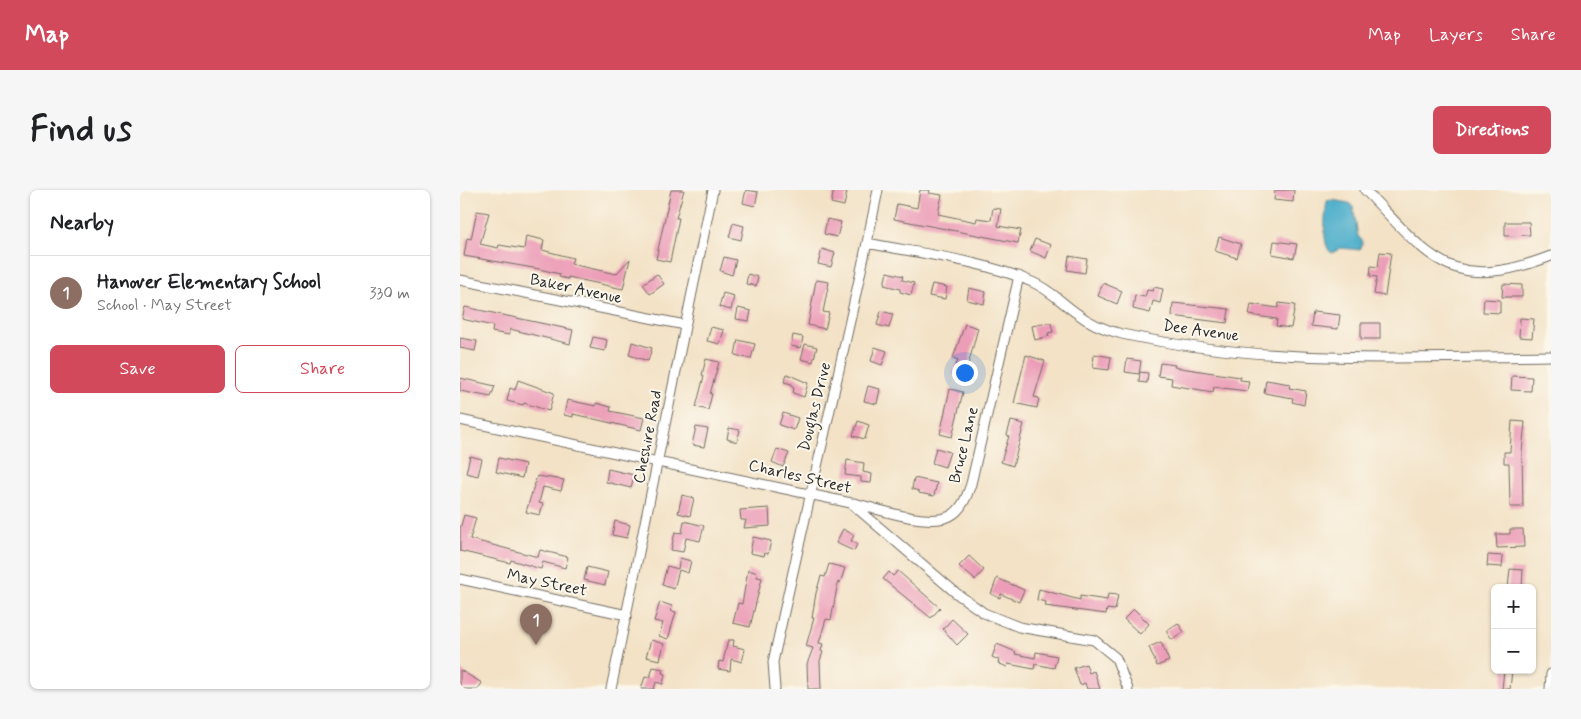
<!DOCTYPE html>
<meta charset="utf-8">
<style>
body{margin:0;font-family:Mynerve,sans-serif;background:#f6f6f6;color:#202124}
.controls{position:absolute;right:15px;bottom:15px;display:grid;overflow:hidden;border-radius:8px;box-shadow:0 1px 4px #0004}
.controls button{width:45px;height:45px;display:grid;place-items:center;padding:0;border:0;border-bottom:1px solid #e0e0e0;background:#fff;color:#202124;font:25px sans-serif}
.you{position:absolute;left:504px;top:182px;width:18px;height:18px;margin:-12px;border:4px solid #fff;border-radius:50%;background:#1a73e8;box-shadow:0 0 0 8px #1a73e833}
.badge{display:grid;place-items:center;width:32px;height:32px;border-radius:50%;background:#d1495b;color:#fff;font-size:16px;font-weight:700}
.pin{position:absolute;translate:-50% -41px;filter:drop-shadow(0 1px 2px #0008)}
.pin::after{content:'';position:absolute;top:26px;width:18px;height:15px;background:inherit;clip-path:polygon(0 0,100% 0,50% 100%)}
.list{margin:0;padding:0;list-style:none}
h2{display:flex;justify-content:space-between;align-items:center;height:65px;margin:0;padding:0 20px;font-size:21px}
h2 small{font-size:16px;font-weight:400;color:#757577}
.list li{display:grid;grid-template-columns:32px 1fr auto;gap:15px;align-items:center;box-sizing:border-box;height:75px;padding:0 20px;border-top:1px solid #e0e0e0}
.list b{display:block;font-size:19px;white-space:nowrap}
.list p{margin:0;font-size:16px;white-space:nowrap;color:#757577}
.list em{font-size:16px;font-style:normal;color:#757577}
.actions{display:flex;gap:10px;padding:15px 20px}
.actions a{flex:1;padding:11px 0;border:1px solid #d1495b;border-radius:8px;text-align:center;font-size:18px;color:#d1495b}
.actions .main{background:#d1495b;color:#fff}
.map{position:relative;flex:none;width:1091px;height:499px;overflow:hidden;border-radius:8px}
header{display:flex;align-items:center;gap:30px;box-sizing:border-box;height:70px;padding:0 25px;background:#d1495b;color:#fff}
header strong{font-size:24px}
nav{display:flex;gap:28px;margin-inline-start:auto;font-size:18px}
.intro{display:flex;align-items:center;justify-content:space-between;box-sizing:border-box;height:120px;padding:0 30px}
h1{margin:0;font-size:35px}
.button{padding:12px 22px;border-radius:8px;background:#d1495b;color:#fff;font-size:18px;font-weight:700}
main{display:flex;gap:30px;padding:0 30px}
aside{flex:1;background:#fff;border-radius:8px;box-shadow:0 1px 4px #0004}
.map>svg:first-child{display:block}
</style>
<header>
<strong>Map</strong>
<nav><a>Map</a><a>Layers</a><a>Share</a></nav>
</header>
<div class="intro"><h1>Find us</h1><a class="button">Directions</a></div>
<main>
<aside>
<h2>Nearby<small></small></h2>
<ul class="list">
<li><span class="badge" style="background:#8d6e63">1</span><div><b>Hanover Elementary School</b><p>School · May Street</p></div><em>330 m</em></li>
</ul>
<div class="actions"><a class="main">Save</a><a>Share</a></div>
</aside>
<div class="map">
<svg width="1091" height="499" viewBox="0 0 1091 499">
<rect width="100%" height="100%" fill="#fbf7ec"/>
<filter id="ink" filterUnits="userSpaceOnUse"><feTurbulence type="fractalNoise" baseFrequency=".02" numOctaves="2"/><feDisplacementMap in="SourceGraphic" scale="10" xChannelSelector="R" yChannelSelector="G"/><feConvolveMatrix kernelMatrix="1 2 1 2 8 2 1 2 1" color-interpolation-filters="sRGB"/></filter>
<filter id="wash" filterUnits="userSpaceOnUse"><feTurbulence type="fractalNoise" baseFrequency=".0096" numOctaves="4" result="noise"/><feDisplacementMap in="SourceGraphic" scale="20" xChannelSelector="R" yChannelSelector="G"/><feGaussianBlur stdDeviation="1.12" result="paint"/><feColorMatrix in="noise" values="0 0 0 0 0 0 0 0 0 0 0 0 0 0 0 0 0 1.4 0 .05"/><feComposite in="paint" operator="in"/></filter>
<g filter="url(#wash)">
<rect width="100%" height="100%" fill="#f3e2c6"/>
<path fill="#4badca" stroke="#3b6c7a" d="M872,10L889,13L893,17L898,46L903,52L900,60L881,58L872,63C861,58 865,23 867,11Z"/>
<g id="blocks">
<path fill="#ec9eb8" d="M211,0H224L216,28H219L210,72L196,69Z
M286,0L298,2L295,16L283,13Z
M374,0L387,2L384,16L371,13Z
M460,0H470L469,3L482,5L478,24L516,32L517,28L531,30L533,18L541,19L538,36L561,40L558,53L434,29L437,14L457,18Z
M815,0H834L833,12L814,10Z
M17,21L29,23L20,54L38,58L39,55L64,59L66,46L84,50L82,60L113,68L111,74L156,84L170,69L163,99L108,87V89L99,87L100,84L79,79L4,66L7,48L11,49Z
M367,29L381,32L377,47L364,44Z
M1045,32H1069L1070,45L1045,46Z
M273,33L284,36L281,50L269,47Z
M759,47L781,54L777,68L755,61Z
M575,49L591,55L586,68L570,61Z
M814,51L837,54L834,68L812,64Z
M362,59L375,63L371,77L358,74Z
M920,62L931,63L925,106L914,104L917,87L910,86L911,76L918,77Z
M609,66L627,69L625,83L607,80Z
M264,67L276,70L272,85L260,81Z
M427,82L443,86L442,90L454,93L451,105L440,102V99L424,95Z
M197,84L204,94L190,104L183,94Z
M288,84L298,87L296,96L286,94Z
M356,90L369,92L363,122L369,123L365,139L348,135Z
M643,93L662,101L657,114L638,106Z
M472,94L487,97L485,109L469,106Z
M1043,94L1062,95V107H1042Z
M694,97L703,99L700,113L693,111L690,123L673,119L675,105L685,107L687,100L693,101Z
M509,98L526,102L524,114L507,110Z
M263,103L274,106L271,120L259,117Z
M1024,109L1040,110V123L1023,122Z
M713,113L769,119L767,133L712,126Z
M819,113L835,115L831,138L816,136L817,129L789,125L791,114L818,118Z
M5,117L113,140L110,154L50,139L49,145L32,142L33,136L2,129Z
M278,118L291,121L289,131L276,129Z
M421,121L433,124L429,138L417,135Z
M853,122L880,125L878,139L851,136Z
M1060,128L1074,129L1072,148L1059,147Z
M586,133H591L593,142L588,143L589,146L575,150L572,136Z
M901,133H920V149H901Z
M505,134L518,138L505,187L493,184L498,170L493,168Z
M251,137L264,140L260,154L247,151Z
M333,145L343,147L341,158L331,156Z
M133,147L147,150L145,161L130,158Z
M0,148L17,151L15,161L0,158Z
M278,150L295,154L291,169L275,165Z
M172,152L192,158L188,171L169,165Z
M345,154L357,157L353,172L341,169Z
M415,157L427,161L422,175L411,171Z
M634,164L651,167L649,180L633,178Z
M566,165L585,171L574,207L579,208L577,218L554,213Z
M246,169L259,172L250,204H252L248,220L236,217L244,186L242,185Z
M667,169L681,171L679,184L665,182Z
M700,173L715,175L714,177L780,187V190L789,191L787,201L754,197L753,202L711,195L712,188L698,186Z
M680,182L688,183L687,193L679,192Z
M327,184L348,193L344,207L333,203L334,198L332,197V194L324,192Z
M1052,186L1072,187L1071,201L1051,200Z
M0,188L35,196L31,207L0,201Z
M58,190L94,203L89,221L64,213L63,215L47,211L50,198L55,200Z
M806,190L830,194L829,198L846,201L844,215L832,212L833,208L804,203Z
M408,196L420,199L417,214L404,211Z
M490,199L503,202L492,247L480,244Z
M107,210L136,216V213L151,217L150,221L184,228L181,240L113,224V227L104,225Z
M323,223L338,228L334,240L319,235Z
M398,231L409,235L405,249L393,246Z
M551,231L564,234L553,276L541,272L549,246L547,245Z
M1052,231L1065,232L1062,262L1063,317H1050L1049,273H1044V262H1050Z
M236,237L248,239L244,257L232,255Z
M269,238L280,240L277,252L267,249Z
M476,258L490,262L485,277L472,273Z
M317,259L329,263L323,277L312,272Z
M10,266L22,269L18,286L6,283Z
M39,268L65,274L62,288L36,282Z
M387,270L404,273L403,282L412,284L411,293L401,292V287L385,285Z
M148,279L174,285L171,298L146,292Z
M77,286L104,290L101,301L83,297L79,313L83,314L80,325L66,322Z
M454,288L477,293L474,306L459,303V301L452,299Z
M222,305L234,308L230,326L218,323Z
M309,318L310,336L284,338L286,330H281L280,320Z
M4,325L16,328L10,349L78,367L80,360L108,367L105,378L83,372L81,379L51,370L50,373L0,361V339Z
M155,331L170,335L167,348L152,345Z
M224,331L244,336L240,351L226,348L223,362L211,360L215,342L222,343Z
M383,339L394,345L391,351L397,354L394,361L376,353Z
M1050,339H1063L1064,357L1037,358L1036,344H1050Z
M293,347L311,351L308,364L305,363L304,366L290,363Z
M1028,365L1043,366L1042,377L1027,376Z
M509,366L524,380L515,390L499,376Z
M220,368L231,371L228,383L219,380L214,399L202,395L207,376L218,379Z
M369,374L385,378L380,393L378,392L371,430L366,429L359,453L363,454L361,461L363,462L360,471L361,499H348L347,474L353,458L346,456L354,428H352L356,403L361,386L365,387Z
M127,377L148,382L145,395L124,390Z
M1050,379L1063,380L1062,398H1048Z
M288,380L298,383L297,387L302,388L290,437L273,433L278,413L282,414Z
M438,381L480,418L471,428L423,389L429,382L433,386Z
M537,388L564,400L559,412L541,404L540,408L531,404Z
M579,399L620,410V406L647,410L648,404L658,405L655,420L647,419L646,424L585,416L586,412L577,410Z
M200,412L212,416L211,421L216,422L208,449L199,446L203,433L194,431Z
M674,419L689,434L680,444L664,429Z
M492,429L508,444L497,455L483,439Z
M718,433L724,442L712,450L706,441Z
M191,450L204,454L200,470L186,467Z
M268,450H274L273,456L285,459L282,472L271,469L270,481L258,479L259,471L263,472Z
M701,452L709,471L697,476L689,457Z
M537,454L556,462L555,464L575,468L576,462L597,466L594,478L575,474L574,479L548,474L547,477L538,473L539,470L532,467Z
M626,474L629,483L634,481L640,499H627L625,493L620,495L614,478Z
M193,477L203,479L202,483L205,484L203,494L196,492L194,499H181L185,487L190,488Z
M0,480L22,493L18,499H0Z
M1044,480H1052L1050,499H1042Z"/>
</g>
</g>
<g filter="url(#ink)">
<use href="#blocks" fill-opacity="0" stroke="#716b61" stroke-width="1"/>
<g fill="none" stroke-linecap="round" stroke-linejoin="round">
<g stroke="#716b61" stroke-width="11">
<path id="street" d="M905,0C970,67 989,105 1091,66
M407,53C462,64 521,70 572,92C589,99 601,112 615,122C629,133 645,140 662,144C804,175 948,168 1091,166
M0,90L225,135
M0,230L391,313L496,403L524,423L559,437L634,450L656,468L668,499
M394,313C418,319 468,337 490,326C502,320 507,306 511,294L559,86
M0,389L167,425
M151,499L253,0
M315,499L313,472C347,315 386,158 418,0
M1090,499L1091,484"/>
</g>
<use href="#street" stroke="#fff" stroke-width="9"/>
</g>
</g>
<g text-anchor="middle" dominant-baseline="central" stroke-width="4" stroke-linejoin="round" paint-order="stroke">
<g font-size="16" fill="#2b2b2b" stroke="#fbf7ec">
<text transform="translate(116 99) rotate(12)">Baker Avenue</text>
<text transform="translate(741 141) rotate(8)">Dee Avenue</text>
<text transform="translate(355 217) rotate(-76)">Douglas Drive</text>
<text transform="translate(188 247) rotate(-79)">Cheshire Road</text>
<text transform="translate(504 255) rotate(-76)">Bruce Lane</text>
<text transform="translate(340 287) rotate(13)">Charles Street</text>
<text transform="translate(87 393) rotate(12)">May Street</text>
</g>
</g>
</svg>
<div class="controls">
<button>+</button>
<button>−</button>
</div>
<div class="you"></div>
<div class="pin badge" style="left:76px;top:455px;background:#8d6e63">1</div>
</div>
</main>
